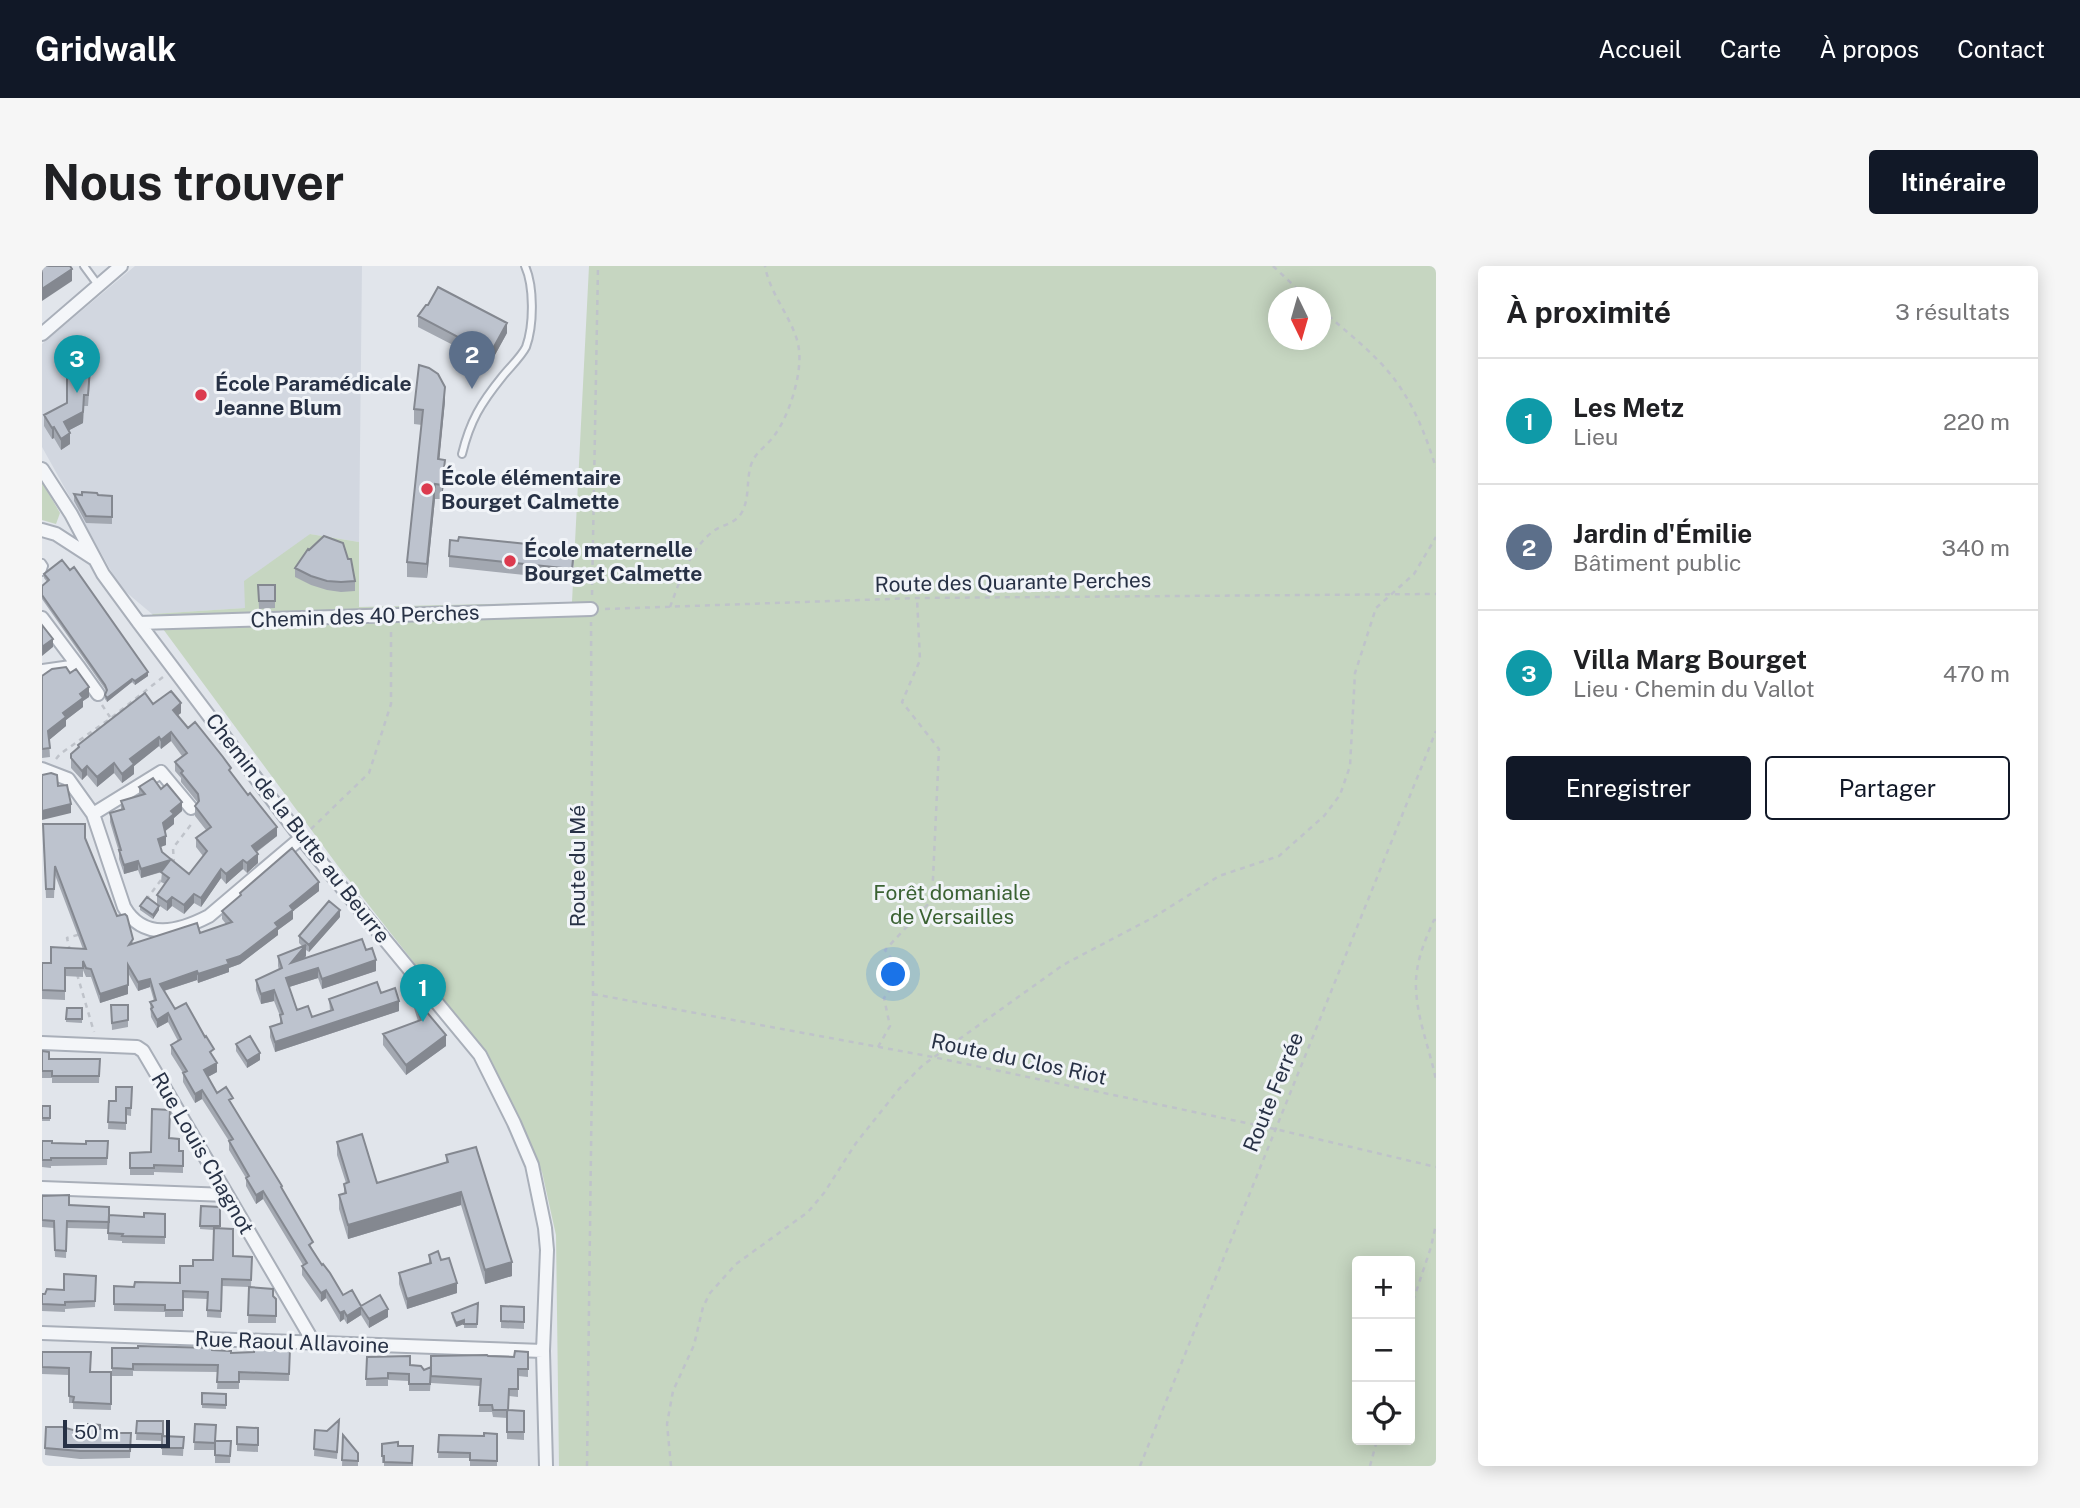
<!DOCTYPE html>
<html lang="fr">
<meta charset="utf-8">
<style>
body{margin:0;font-family:"Public Sans",sans-serif;background:#f6f6f6;color:#202124}
.controls{position:absolute;right:21px;bottom:21px;display:grid;overflow:hidden;border-radius:7px;box-shadow:0 4px 18px #0003}
.controls button{width:63px;height:63px;display:grid;place-items:center;padding:0;border:0;border-bottom:2px solid #e0e0e0;background:#fff;color:#202124;font:35px sans-serif}
.compass{position:absolute;left:1226px;top:21px;width:63px;height:63px;border-radius:50%;background:#fff;box-shadow:0 4px 18px #0003;rotate:175deg}
.scale{position:absolute;left:21px;bottom:18px;width:107px;box-sizing:border-box;padding-left:7px;border:4px solid #273145;border-top:0;font-size:19px;line-height:24px;white-space:nowrap;color:#273145;-webkit-text-stroke:5px #f1f4f8;paint-order:stroke}
.you{position:absolute;left:852px;top:709px;width:24px;height:24px;margin:-18px;border:5px solid #fff;border-radius:50%;background:#1a73e8;box-shadow:0 0 0 10px #1a73e833}
.badge{display:grid;place-items:center;width:46px;height:46px;border-radius:50%;background:#111827;color:#fff;font-size:23px;font-weight:700}
.pin{position:absolute;translate:-50% -58px;filter:drop-shadow(0 2px 4px #0008)}
.pin::after{content:'';position:absolute;top:37px;width:24px;height:21px;background:inherit;clip-path:polygon(0 0,100% 0,50% 100%)}
.list{margin:0;padding:0;list-style:none}
h2{display:flex;justify-content:space-between;align-items:center;height:91px;margin:0;padding:0 28px;font-size:30px}
h2 small{font-size:23px;font-weight:400;color:#757577}
.list li{display:grid;grid-template-columns:46px 1fr auto;gap:21px;align-items:center;box-sizing:border-box;height:126px;padding:0 28px;border-top:2px solid #e0e0e0}
.list b{display:block;font-size:26px;white-space:nowrap}
.list p{margin:0;font-size:23px;white-space:nowrap;color:#757577}
.list em{font-size:23px;font-style:normal;color:#757577}
.actions{display:flex;gap:14px;padding:21px 28px}
.actions a{flex:1;padding:16px 0;border:2px solid #111827;border-radius:7px;text-align:center;font-size:24px;color:#111827}
.actions .main{background:#111827;color:#fff}
.icon{flex:none;width:38px;height:38px;fill:none;stroke:currentColor;stroke-width:2;stroke-linecap:round;stroke-linejoin:round}
.map{position:relative;flex:none;width:1394px;height:1200px;overflow:hidden;border-radius:7px}
header{display:flex;align-items:center;gap:42px;box-sizing:border-box;height:98px;padding:0 35px;background:#111827;color:#fff}
header strong{font-size:33px}
nav{display:flex;gap:38px;margin-inline-start:auto;font-size:24px}
.intro{display:flex;align-items:center;justify-content:space-between;box-sizing:border-box;height:168px;padding:0 42px}
h1{margin:0;font-size:49px}
.button{padding:18px 32px;border-radius:7px;background:#111827;color:#fff;font-size:24px;font-weight:700}
main{display:flex;gap:42px;padding:0 42px}
aside{flex:1;background:#fff;border-radius:7px;box-shadow:0 4px 18px #0003}
.map>svg:first-child{display:block}
</style>
<header>
<strong>Gridwalk</strong>
<nav><a>Accueil</a><a>Carte</a><a>À propos</a><a>Contact</a></nav>
</header>
<div class="intro"><h1>Nous trouver</h1><a class="button">Itinéraire</a></div>
<main>
<div class="map">
<svg width="1394" height="1200" viewBox="0 0 1394 1200">
<rect width="100%" height="100%" fill="#e1e5eb"/>
<path fill="#d2d7e0" d="M93,0H320L317,276L268,268L204,342L110,348L78,321L0,181V78Z"/>
<path fill="#c6d6c1" fill-rule="evenodd" d="M547,0H1394V1200H517L514,969L500,906L443,787L296,600L110,348L203,342L202,315L268,268L317,276V341L530,336ZM1237,32H1279V74H1237ZM1315,995H1368V1174H1315Z
M0,216L18,247L14,258L0,254Z"/>
<g fill="none" stroke-linecap="round" stroke-linejoin="round">
<g stroke="#a9afb9" stroke-width="10">
<path id="service" d="M42,0L56,19
M420,188C428,155 439,137 460,111C467,102 479,91 484,81C492,59 492,20 483,0
M0,297L2,300L0,306"/>
</g>
<g stroke="#a9afb9" stroke-width="16">
<path id="minor" d="M0,68L79,0
M0,203L29,248L61,308L97,357L259,572L438,789L472,857L490,899L503,962L505,984L501,1085L504,1200
M0,264L14,268L51,292
M0,352L36,400L0,405
M97,357L549,343
M36,400L56,428
M0,503L26,513L51,548L82,641C102,676 138,665 167,650L259,572
M51,548L119,506L149,542
M0,777L95,781L101,785L272,1077
M0,922L185,929
M0,1067L501,1085"/>
</g>
<path stroke="#bfc3ca" stroke-width="2.5" stroke-dasharray="5 5" stroke-linecap="butt" d="M1231,0L1265,32
M1279,43C1304,66 1333,87 1353,114C1373,141 1384,170 1394,202
M550,329L556,0
M628,341C638,315 647,285 669,267C679,258 693,259 700,246C708,231 704,215 709,199C713,186 724,181 732,170C747,150 760,109 757,84C754,56 728,30 723,0
M563,343L875,332L1394,328
M60,439L68,451
M14,493L18,488L69,452L121,411
M269,563L327,507L349,438V363
M132,598L131,582L151,556
M104,634L119,614
M1394,654H1392C1382,676 1373,698 1374,722C1375,753 1388,784 1394,814
M28,685L25,672L39,668
M35,708L52,766
M551,728L891,791L1233,863L1394,901
M836,781L848,760L842,732L860,707L843,684L890,634L897,483L860,436L878,394L875,332
M1368,1044L1389,981L1394,958
M545,1200L551,728L549,356
M629,1200L625,1158L631,1125L652,1079L661,1041L668,1027L694,998L766,946L782,927L814,877L857,823L881,799L1021,699L1112,651L1177,610L1237,590L1282,550L1298,529L1308,500L1313,407L1334,342L1372,308L1394,271
M1098,1200L1394,465
M1328,1200L1335,1174"/>
<use href="#service" stroke="#f4f6f9" stroke-width="6"/>
<use href="#minor" stroke="#f4f6f9" stroke-width="12"/>
</g>
<path fill="#a3a8b1" d="M376,50L465,67L448,98L376,61Z
M42,89L49,100L46,140H42L41,157L27,164L28,178L19,184L12,172L10,173L2,160V149L25,137Z
M403,135L397,193L403,208L400,233H393L385,312L365,311V296L380,159L372,158V143Z
M32,228L70,230V258L44,257L32,235Z
M407,290L532,294L530,314L407,301Z
M253,302L313,315V325L299,326L285,324L269,319L253,311Z
M2,308L106,410L93,419L90,416L65,436L63,433L64,426L63,423L0,333V320L5,316L2,312Z
M216,319H233V342L217,343Z
M0,410L47,431L41,435V441L24,454V460L7,474L8,491L0,492Z
M111,438L139,447L136,449L146,462L189,506L235,570L215,586L216,597L205,607L201,603L184,618L179,612L159,641L152,637L142,648L130,640L125,645L115,638V629L123,618L119,616L120,606L99,612L96,604L82,608L77,593V586L68,556V547L79,543V535L97,529V521L119,523L140,545L132,552V558L123,565L124,579L118,581L120,586L147,608L161,590L154,581V572L164,564L153,550V540L156,537L139,516V512L133,505V496L140,490L129,475L119,483L117,480L92,500V508L80,517L72,507L55,521L45,509L40,514L29,502V488L36,482V479Z
M1,567L43,573L75,650L91,677L158,667L184,658L180,653V645L198,630V627L277,625L251,645V653L236,664V669L198,698L187,702V706L156,717L155,714L122,725L133,743L172,792L175,806L166,811L175,827L191,840L240,924L271,984L280,999L301,1029L319,1040L346,1051L327,1062L319,1049L305,1058L302,1053L298,1056L284,1032L279,1036L260,1009V1000L261,999L221,933L214,938L204,920V912L187,884V875L160,833L153,837L141,816V807L129,788V779L136,775L126,756L115,762L109,751L108,736L112,735L108,721L96,725L86,707V728L58,737L49,711H44L41,704V711L23,710V734L0,733V697H9L41,683L13,609L12,632H4Z
M98,640L117,644L111,653L98,644Z
M298,651L267,686L264,684V690L261,693L324,684L334,705L280,723L276,712L247,721L255,744L270,751L288,745L287,733L339,727L357,745L233,786L228,771V761L238,758V750L232,735L219,738L214,724V714L237,704L236,700V690L261,681L257,677V670Z
M372,731L404,780L364,809L341,779V768L376,755L372,742Z
M69,739H86V761L70,764Z
M40,742V757L24,756V753Z
M194,778L218,794L205,802L194,785Z
M0,785L7,793H58L57,817H10V812H0Z
M90,821L89,850L84,849V864L66,863L67,835H74Z
M0,840H8V855H0Z
M127,872L137,885H141V907L112,906V909H88V887L109,886Z
M0,875L10,877L44,878L66,875L65,899L9,900V902L0,901Z
M295,876L335,917L404,897V889L470,1010L443,1018L419,939L306,973L297,943V929L302,928V918L304,917L295,889Z
M0,930L67,949L102,951L123,948V978L80,977V975L66,974V963L25,962L24,992L13,991L12,962L0,961Z
M159,940L178,941V963L191,990L210,991L209,1021L231,1030L234,1033V1057H206L207,1021L180,1020L179,1052L165,1051V1033L141,1032V1051H123V1046L72,1045V1020L92,1021L138,1017L151,1000L171,994L172,964L158,963Z
M387,989L399,994L415,1027L365,1043L357,1018V1007L387,998Z
M54,1010L53,1041L23,1043V1046L0,1045V1028L22,1024Z
M436,1037L435,1062H422V1058L414,1061L410,1051V1047Z
M459,1040L482,1041V1063L459,1062Z
M70,1082L170,1084L189,1087L212,1086L248,1082L247,1115L197,1114V1123H175L176,1106L91,1105V1110H70Z
M0,1086L48,1106H69V1144L31,1143V1137H27V1109L0,1108Z
M486,1086V1111L476,1110V1131L467,1130V1144L482,1145V1174L465,1173V1152L451,1151L450,1146H437L438,1120L389,1117V1112L388,1125H367V1115L346,1114V1120H324L325,1091L368,1099L382,1104L446,1090L472,1091Z
M160,1127L184,1128V1143L160,1142Z
M95,1155H121V1170L142,1171L141,1190L120,1189V1175L94,1174Z
M153,1158L174,1175H189L188,1197H173V1184H152Z
M4,1161L46,1168L58,1163L67,1167H89L88,1192L38,1193L3,1189Z
M195,1161L216,1162V1186L195,1185Z
M297,1161L295,1193L272,1190L273,1164L285,1165Z
M455,1168V1200H428V1192H396L397,1169L442,1170Z
M301,1169L316,1187V1200H300Z
M340,1178L371,1180V1200H342V1197H340Z"/>
<path fill="#848890" d="M30,3V15L0,35V23Z
M465,57V67L448,98V88Z
M403,121V135L396,208V193Z
M42,129L41,157L22,167V156Z
M12,161V172L10,173V162Z
M28,167V178L19,184V173Z
M403,194V208L400,233V219Z
M393,218V233L385,312V298Z
M11,373V381L0,390V381Z
M106,406V410L93,419V415Z
M90,413V416L65,436V432Z
M47,421V431L41,435V441L24,454V460L6,475V465L38,428Z
M139,437V447L131,453V444Z
M129,466V475L119,483V474Z
M117,471V480L92,500V508L80,517V508L88,493Z
M72,497V507L55,521V511Z
M45,500V509L40,514V505Z
M140,536V545L132,552V558L121,567V557L129,545Z
M29,538V547L0,554V545Z
M235,561V570L210,589V580Z
M124,570V579L116,582V573Z
M216,588V597L205,607V597Z
M128,594V603L99,612V603Z
M201,594V603L184,618V608Z
M96,595V604L82,608V599Z
M179,603V612L159,641V632Z
M277,616V625L251,645V653L236,664V669L198,698L187,702V706L156,717V708L185,694L233,657L248,640Z
M152,628V637L142,648V639Z
M130,631V640L125,645V636Z
M117,640V644L111,653V649Z
M298,644V651L267,686V679Z
M264,679V690L249,708V697Z
M334,694V705L280,723V713Z
M276,702V712L244,722V712Z
M155,705V714L118,726V718Z
M108,713V721L96,725V716Z
M86,719V728L58,737V728Z
M232,724V735L219,738V728Z
M357,735V745L233,786V776Z
M126,747V756L115,762V754Z
M404,769V780L364,809V799Z
M218,787V794L205,802V795Z
M175,797V806L162,813V804Z
M160,824V833L153,837V828Z
M221,925V933L214,938V929Z
M419,926V939L306,973V959Z
M470,996V1010L443,1018V1004Z
M415,1017V1027L365,1043V1033Z
M284,1024V1032L279,1036V1027Z
M319,1041V1049L305,1058V1050Z
M346,1043V1051L327,1062V1053Z
M302,1045V1053L298,1056V1047Z
M422,1054V1058L414,1061V1057Z"/>
<path fill="#bdc3ce" stroke="#848890" stroke-width="2" d="M0,0H28L30,3L0,23Z
M396,21L465,57L448,88L376,50L384,39H386Z
M31,84H42V89H49L46,129H42L41,146L22,156L28,167L19,173L12,161L10,162L2,149L25,137V88L31,89Z
M377,99L387,102L396,108L403,121L396,193L403,194L400,219L393,218L385,298L365,296L381,144L372,143Z
M40,226L55,227L56,229L70,230V251L44,250L32,228L40,229Z
M282,270L301,277L306,293H309L313,315L299,316L285,315L269,310L253,302L266,283L267,284Z
M417,271L532,283L530,303L407,290L408,274L416,275Z
M20,294L28,304L32,301L106,406L93,415L90,413L65,432L63,429L65,424L63,419L0,329V320L7,314L2,308Z
M216,319H233V335H217Z
M0,359L11,373L0,381Z
M24,401L28,407L34,403L47,421L38,428L41,432L21,447L24,451L6,465L8,482L0,483V410L10,403Z
M129,425L139,437L131,444L146,462L153,456L181,491L189,502L187,504L206,529L208,527L235,561L210,580L216,588L205,597L201,594L184,608L179,603L159,632L152,628L142,639L130,631L125,636L115,629L127,612L119,606L128,594L99,603L96,595L82,599L77,584H79L68,547L82,543L79,535L103,528L97,521L111,512L119,523L125,518L140,536L129,545L132,548L121,557L124,570L116,573L120,586L147,608L165,585L154,572L169,561L153,540L157,535L156,528L139,507L141,505L133,496L145,487L129,466L119,474L117,471L88,493L92,498L80,508L72,497L55,511L45,500L40,505L29,492V488L37,481L36,479L103,427L111,438Z
M9,507L15,509L16,520L25,519L29,538L0,545V509Z
M1,558H43V572L75,650L83,648L85,650L91,673L87,679L155,657L158,667L190,656L180,645L199,629L198,627L250,582L277,616L248,640L251,644L233,657L236,661L198,690L185,694L187,698L156,708L155,705L118,718L133,743L144,737L163,771L164,770L172,783L168,786L175,797L162,804L175,827L184,821L191,832L187,834L240,920L239,921L271,976L267,979L280,999L281,998L288,1007L301,1029L310,1024L319,1040L338,1029L346,1043L327,1053L319,1041L305,1050L302,1045L298,1047L284,1024L279,1027L260,1000L265,997L221,925L214,929L204,912L207,910L187,875L191,873L160,824L153,828L141,807L145,805L129,779L139,773L126,747L115,754L109,743L111,741L108,736L114,734L108,713L96,716L86,699V719L58,728L49,703L44,702L41,695V702H23V725L0,724V697H9V681L44,683L13,600L12,623H4Z
M105,631L117,640L111,649L98,640Z
M287,635L298,644L267,679L257,670Z
M320,673L324,684L330,682L334,694L280,713L276,702L244,712L255,744L266,740L270,751L291,744L287,733L335,716L339,727L353,722L357,735L233,776L228,761L240,757L238,749L241,748L232,724L219,728L214,714L240,702L236,690L264,679L249,697Z
M372,731L404,769L364,799L341,768L379,754Z
M69,739H86V754L70,757Z
M25,742H40V753H24Z
M208,770L218,787L205,795L194,778Z
M0,785L7,786V793H58L57,810H10V805H0Z
M74,821H90L89,842H84V857L66,856L67,835H74Z
M0,840H8V852H0Z
M110,843L128,844L127,872L137,873V885H141V900L112,899V902H88V887L109,886Z
M320,868L335,917L406,896L404,889L434,881L470,996L443,1004L419,926L306,959L297,929L304,927L302,918L307,916L295,876Z
M0,875H10V877L44,878V875H66L65,892H9V894H0Z
M27,929V939L67,941V956L25,955L24,985L13,984L12,955L0,954V930Z
M159,940L178,941V960H158Z
M102,947L123,948V971L80,970L81,968L66,967L67,949L102,951Z
M172,962L191,963V990L210,991L209,1014L180,1013L179,1045L165,1044L166,1026L141,1025V1044H123V1039L72,1038V1020L92,1021L93,1016L138,1017V1000H151V994H171Z
M396,985L399,994L407,992L415,1017L365,1033L357,1007L389,997L387,989Z
M22,1008L54,1010L53,1035L23,1036V1039L0,1038V1028H3L5,1023L22,1024Z
M207,1021L231,1023V1030L234,1033V1050L206,1049Z
M436,1037L435,1058H422V1054L414,1057L410,1047Z
M459,1040L482,1041V1056L459,1055Z
M96,1080L170,1082V1084L189,1085V1087L212,1086V1082L232,1084V1081L248,1082L247,1108L197,1106V1116H175L176,1099L91,1098V1103L70,1102V1082H96Z
M473,1085L486,1086V1103H476V1123H467L466,1144L482,1145V1166H465V1144H451L450,1139H437L439,1113L389,1110V1090L445,1089L446,1090L472,1091Z
M0,1086H49L48,1106H69V1138L31,1136L32,1131L27,1130V1102L0,1101Z
M368,1090V1099L379,1100L382,1104L389,1101L388,1118H367V1108L346,1107V1112L324,1113L325,1091Z
M160,1127L184,1128V1139L160,1138Z
M297,1154L295,1186L272,1183L273,1164L285,1165Z
M95,1155H121V1168L94,1167Z
M46,1158L58,1159V1163H67V1167H89L88,1185H38L3,1182L4,1161H20L46,1168Z
M153,1158L174,1159L173,1175H189L188,1190L173,1189V1177L152,1176Z
M195,1161L216,1162V1179L195,1178Z
M442,1167L455,1168V1195L428,1194V1187L396,1186L397,1169L442,1170Z
M301,1169L316,1187V1195L300,1194Z
M120,1170L142,1171L141,1182H120Z
M356,1176V1180H371L370,1197L342,1196V1190H340V1178Z"/>
<g fill="#dc3a4e" stroke="#f1f4f8" stroke-width="2.5">
<circle cx="159" cy="129" r="7"/>
<circle cx="385" cy="223" r="7"/>
<circle cx="468" cy="295" r="7"/>
</g>
<g text-anchor="middle" dominant-baseline="central" stroke-width="6" stroke-linejoin="round" paint-order="stroke">
<g font-size="21" font-weight="bold" fill="#273145" stroke="#f1f4f8" text-anchor="start">
<text x="173" y="117">École Paramédicale<tspan x="173" dy="24">Jeanne Blum</tspan></text>
<text x="399" y="211">École élémentaire<tspan x="399" dy="24">Bourget Calmette</tspan></text>
<text x="482" y="283">École maternelle<tspan x="482" dy="24">Bourget Calmette</tspan></text>
</g>
<g font-size="21" fill="#273145" stroke="#f1f4f8">
<text transform="translate(971 316) rotate(-1)">Route des Quarante Perches</text>
<text transform="translate(323 350) rotate(-2)">Chemin des 40 Perches</text>
<text transform="translate(256 562) rotate(52)">Chemin de la Butte au Beurre</text>
<text transform="translate(535 600) rotate(-90)">Route du Mé</text>
<text transform="translate(977 793) rotate(12)">Route du Clos Riot</text>
<text transform="translate(1231 826) rotate(-68)">Route Ferrée</text>
<text transform="translate(161 887) rotate(60)">Rue Louis Chagnot</text>
<text transform="translate(250 1076) rotate(2)">Rue Raoul Allavoine</text>
</g>
<g font-size="21" fill="#3b6233" stroke="#f1f4f8">
<text x="910" y="626">Forêt domaniale<tspan x="910" dy="24">de Versailles</tspan></text>
</g>
</g>
</svg>
<div class="controls">
<button>+</button>
<button>−</button>
<button><svg class="icon" aria-label="locate" viewBox="0 0 24 24"><circle cx="12" cy="12" r="6"/><path d="M12 2v4M12 18v4M2 12h4M18 12h4"/></svg></button>
</div>
<svg class="compass" viewBox="-18 -18 36 36"><path d="M0-13l5 13h-10z" fill="#e53935"/><path d="M0 13l5-13h-10z" fill="#757577"/></svg>
<div class="scale">50 m</div>
<div class="you"></div>
<div class="pin badge" style="left:381px;top:756px;background:#0f9aa8">1</div>
<div class="pin badge" style="left:430px;top:123px;background:#5c6f8a">2</div>
<div class="pin badge" style="left:35px;top:127px;background:#0f9aa8">3</div>
</div>
<aside>
<h2>À proximité<small>3 résultats</small></h2>
<ul class="list">
<li><span class="badge" style="background:#0f9aa8">1</span><div><b>Les Metz</b><p>Lieu</p></div><em>220 m</em></li>
<li><span class="badge" style="background:#5c6f8a">2</span><div><b>Jardin d'Émilie</b><p>Bâtiment public</p></div><em>340 m</em></li>
<li><span class="badge" style="background:#0f9aa8">3</span><div><b>Villa Marg Bourget</b><p>Lieu · Chemin du Vallot</p></div><em>470 m</em></li>
</ul>
<div class="actions"><a class="main">Enregistrer</a><a>Partager</a></div>
</aside>
</main>
